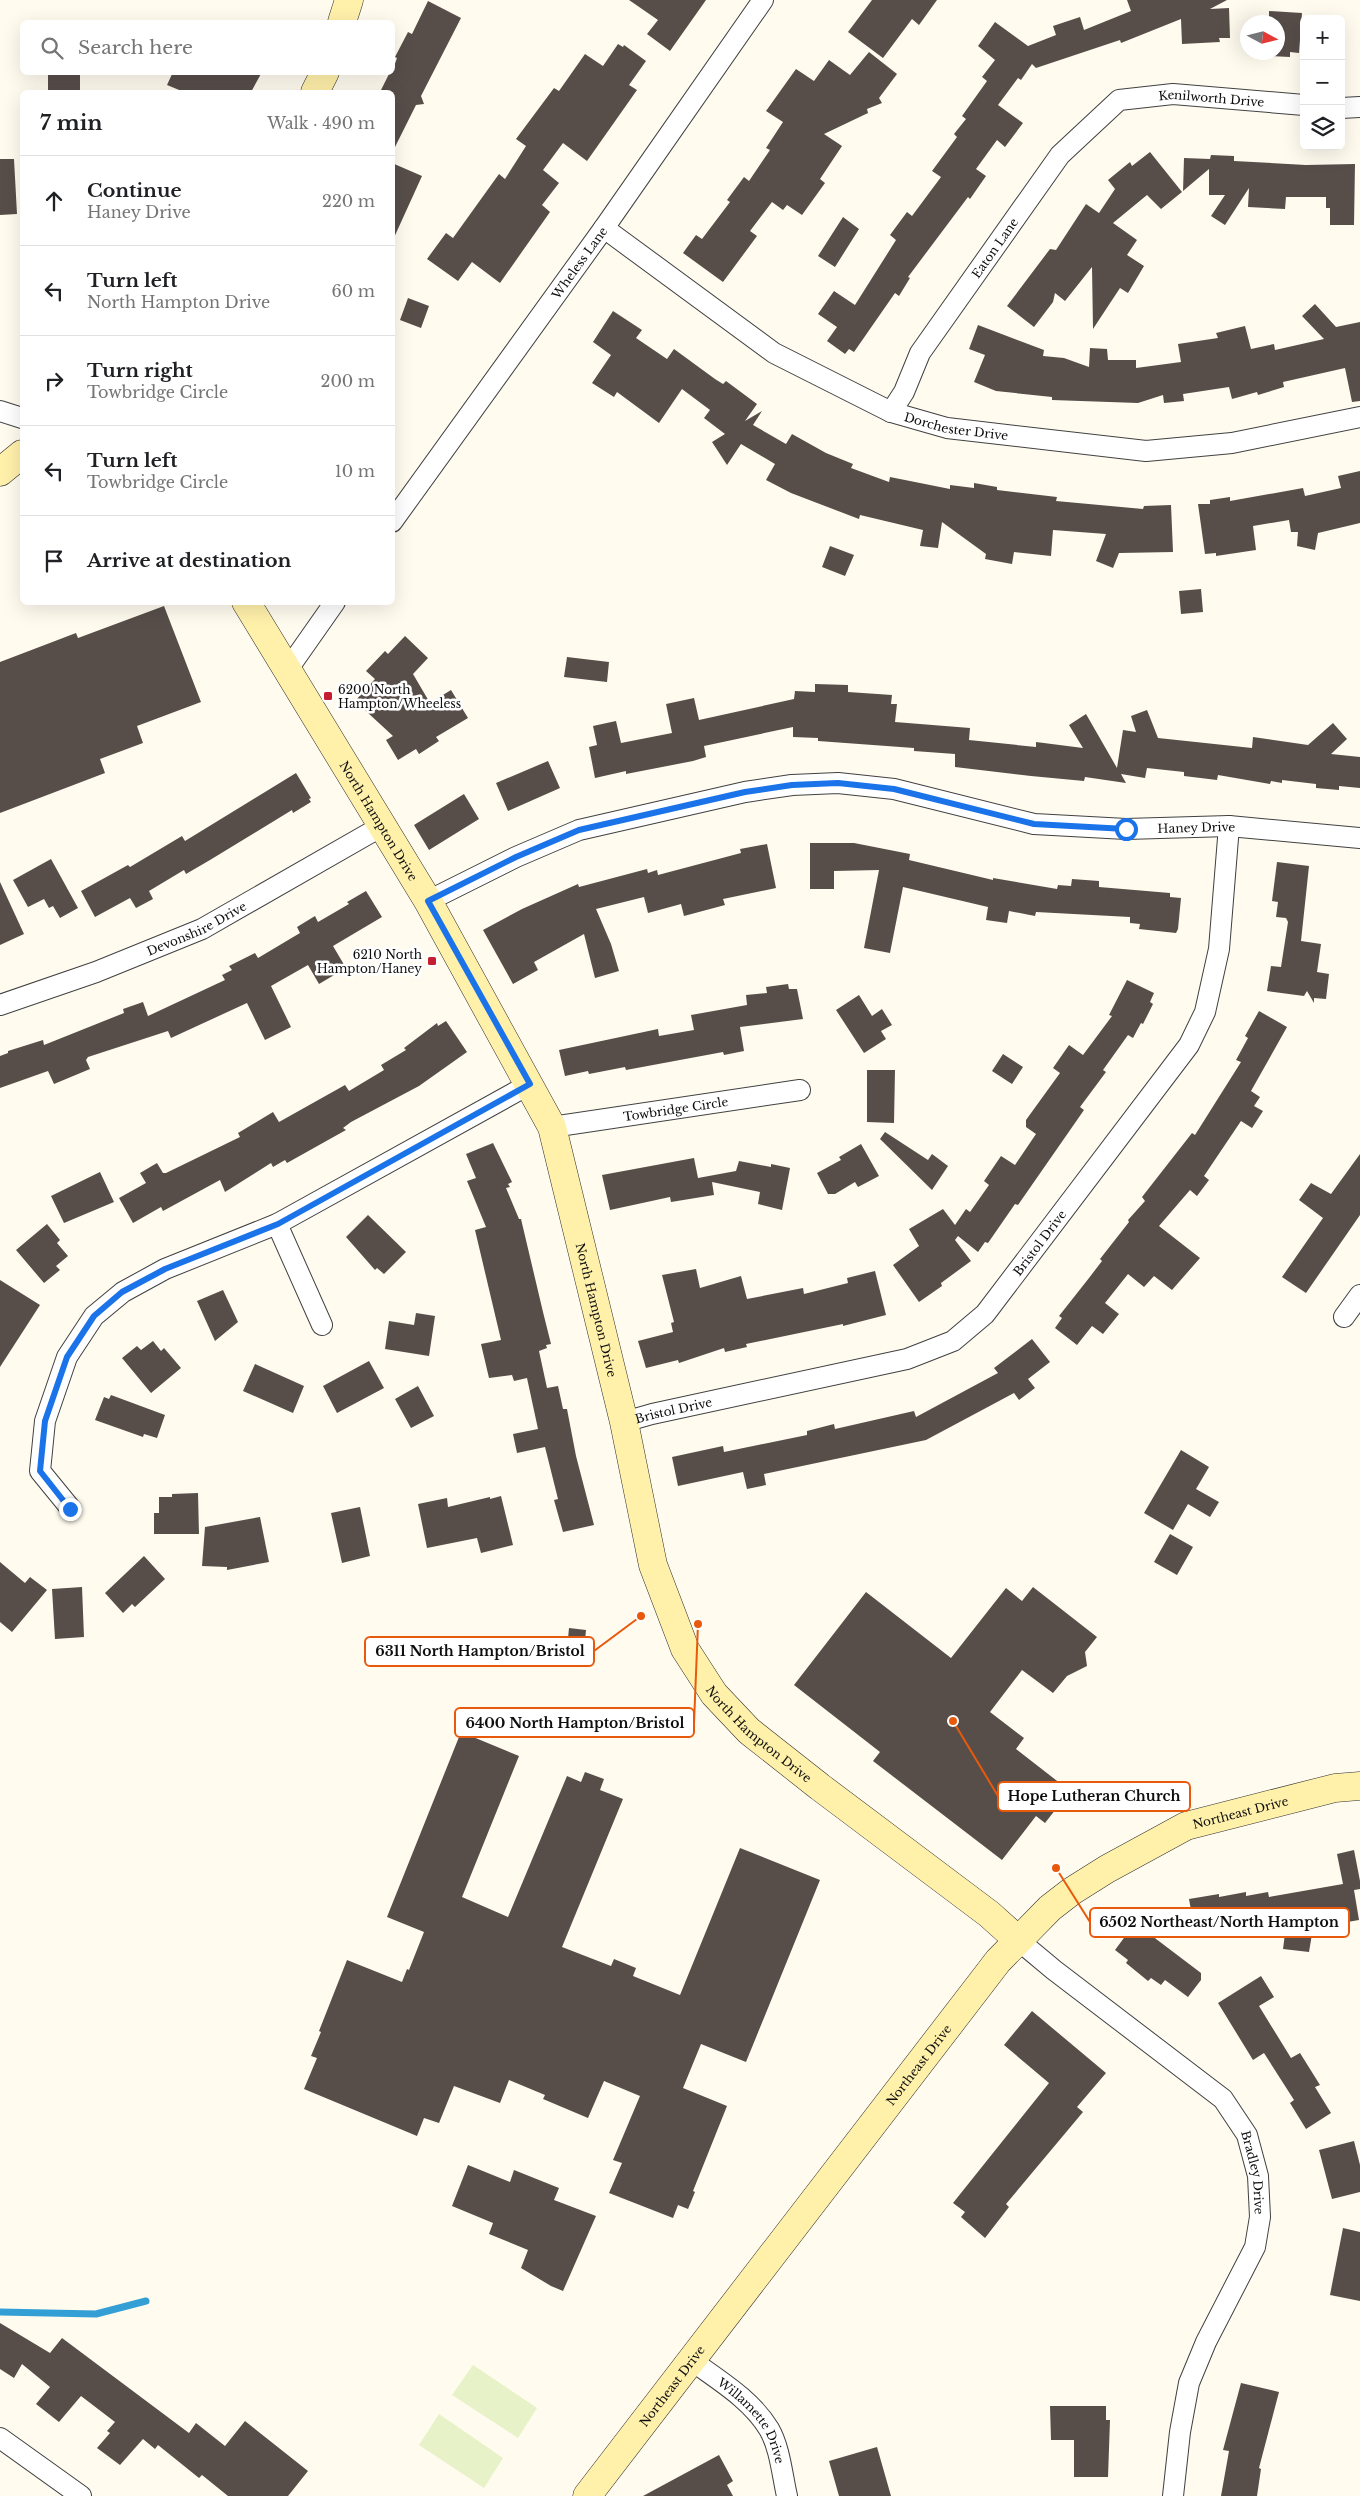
<!DOCTYPE html>
<meta charset="utf-8">
<style>
body{margin:0;font-family:"Libre Baskerville",serif;background:#f2f2f2;color:#202124}
.controls{position:absolute;right:15px;top:15px;display:grid;overflow:hidden;border-radius:8px;box-shadow:0 5px 20px #0002}
.controls button{width:45px;height:45px;display:grid;place-items:center;padding:0;border:0;border-bottom:1px solid #e0e0e0;background:#fff;color:#202124;font:25px sans-serif}
.compass{position:absolute;left:1240px;top:15px;width:45px;height:45px;border-radius:50%;background:#fff;box-shadow:0 5px 20px #0002;rotate:97deg}
.stop{position:absolute;width:15px;height:15px;margin:-11px;border:4px solid #1a73e8;border-radius:50%;background:#fff}
.stop.end{background:#1a73e8;border-color:#fff;box-shadow:0 1px 5px #0008}
.list{margin:0;padding:0;list-style:none}
h2{display:flex;justify-content:space-between;align-items:center;height:65px;margin:0;padding:0 20px;font-size:21px}
h2 small{font-size:16px;font-weight:400;color:#757577}
.list li{display:grid;grid-template-columns:32px 1fr auto;gap:15px;align-items:center;box-sizing:border-box;height:90px;padding:0 20px;border-top:1px solid #e0e0e0}
.list b{display:block;font-size:19px;white-space:nowrap}
.list p{margin:0;font-size:16px;white-space:nowrap;color:#757577}
.list em{font-size:16px;font-style:normal;color:#757577}
.icon{flex:none;width:28px;height:28px;fill:none;stroke:currentColor;stroke-width:2;stroke-linecap:round;stroke-linejoin:round}
.map{position:relative;flex:none;width:1360px;height:2496px;overflow:hidden}
.search{position:absolute;background:#fff;box-shadow:0 5px 20px #0002;left:20px;top:20px;width:375px;height:55px;display:flex;align-items:center;gap:12px;box-sizing:border-box;padding:0 18px;border-radius:8px;color:#757577;font-size:19px}
.panel{position:absolute;background:#fff;box-shadow:0 5px 20px #0002;left:20px;top:90px;width:375px;height:515px;border-radius:8px}
.map>svg:first-child{display:block}
</style>
<div class="map">
<svg width="1360" height="2496" viewBox="0 0 1360 2496">
<rect width="100%" height="100%" fill="#fffbef"/>
<path fill="#e7f2c8" d="M473,2365L537,2408L518,2438L452,2395Z
M439,2414L503,2458L484,2488L419,2445Z"/>
<g fill="none" stroke-linecap="round" stroke-linejoin="round">
<path stroke="#339fd5" stroke-width="7" d="M0,2312L96,2314L146,2301"/>
</g>
<path fill="#574e4a" d="M629,0H706L670,51L647,34L658,20Z
M872,0H937L919,25L912,19L883,58L848,32Z
M1127,0H1227L1210,9L1229,8L1230,38H1219L1220,42L1182,44L1181,19L1121,43L1120,40L1036,68L1032,64L1021,80L1018,78L998,105L1023,123L1005,147L997,140L976,169L986,176L970,199L968,197L908,277L910,278L899,296L895,293L854,352L849,349L845,354L827,341L837,327L818,314L834,291L855,305L896,240L890,235L907,212L912,216L941,177L932,171L957,137L954,134L966,119L962,116L987,81L982,77L995,60L978,46L995,22L1028,46L1056,35L1053,26L1080,17L1084,30L1131,11Z
M428,1L461,18L421,96L424,104L416,105L392,153V92H380L390,72H392L397,58L395,57L408,32L412,34Z
M1269,11L1302,13L1299,53L1290,52V57L1268,56V52H1278V22H1269Z
M618,44L623,47L624,45L646,61L629,85L637,90L587,161L563,143L543,170L559,183L542,205L550,212L500,283L472,262L458,281L427,259L446,233L453,238L499,174L505,179L526,146L516,139L554,88L559,91L585,54L603,66Z
M869,52L897,74L879,98L882,103L867,109L868,113L824,134L842,146L820,179L825,183L802,215L787,205L783,210L772,202L750,231L757,236L723,282L683,253L696,235L702,239L730,202L727,200L744,177L749,181L770,150L766,148L783,122L766,111L796,69L814,81L829,60L850,75Z
M48,72H80V92H48Z
M173,72H262L251,92H184L167,85Z
M1150,152L1182,192L1161,209L1147,195L1113,223L1137,240L1127,255L1144,266L1128,293L1120,288L1093,329L1092,267L1065,301L1055,293L1053,302L1034,327L1007,306L1050,249L1056,250L1086,204L1099,213L1115,189L1108,180L1130,162L1132,166Z
M1211,155L1234,156V161L1306,165L1355,164L1354,225H1330V208H1326V197H1286L1285,209L1248,207L1249,188L1225,225L1211,216L1225,195H1209V169L1183,191L1184,158L1210,159Z
M0,159H14L17,214L0,215Z
M392,163L422,176L392,242Z
M843,217L859,229L835,267L818,256Z
M408,298L429,306L421,328L400,320Z
M1315,304L1336,327L1360,322V401L1352,402L1345,368L1283,382L1284,387L1258,395L1257,392L1232,399L1229,387L1183,394L1184,401L1164,403L1163,395L1138,403L1052,400V397L996,391L974,382L985,355L969,349L978,325L1044,350L1043,356L1064,358L1089,367L1090,348L1107,349L1108,360H1136V368L1181,362L1178,344L1218,338L1216,333L1245,326L1251,349L1274,344L1275,350L1324,339L1302,316Z
M613,311L642,330L636,338L667,359L674,349L715,379L723,384L726,381L757,404L745,421L762,411L753,425L786,444L792,434L826,453L853,464L851,468L889,482L890,477L950,489V485L974,488V483L997,487V490L1057,497L1056,501L1143,509L1144,506L1171,505L1173,552L1119,553L1113,568L1096,561L1106,534L1053,530L1051,556L1014,552L1012,564L985,559L986,554L942,522L938,548L920,546L923,530L860,515L859,519L791,493L766,480L775,464L741,444L727,465L712,442L725,434L704,418L710,410L682,389L659,423L617,392L614,397L592,383L611,355L593,342Z
M1360,471V523L1318,533L1315,550L1297,546L1298,532H1291L1289,520L1253,526L1256,550L1216,556V553L1205,554L1198,504H1210V500L1230,497V501L1303,488L1305,496L1341,488L1338,476Z
M830,546L854,555L845,576L822,567Z
M1201,589L1203,612L1181,614L1179,591Z
M164,606L201,702L137,726L143,743L100,759L105,773L0,813V662L76,633L78,638Z
M405,636L428,658L413,674L430,703L451,690L468,718L436,737L439,741L419,754L416,749L398,760L386,740L393,736L355,701L375,679L366,671L385,651L388,654Z
M567,657L609,662L607,682L564,677Z
M815,684L848,685V692L892,695L891,704H897L895,722L970,728L969,740L1036,747V742L1083,748L1069,725L1086,714L1117,768L1123,730L1136,732L1131,716L1147,710L1158,738L1252,748L1253,737L1308,745L1333,723L1347,739L1331,754L1360,757V788L1339,786V790L1316,788V784L1282,780V783L1271,781L1270,784L1218,775L1217,780L1184,776V772L1147,768L1145,778L1121,774L1126,783L1085,777L1084,781L1031,776L955,767V754L914,751V748L818,741V738L793,737V727L704,746L706,757L693,761L626,774V771L595,778L589,747L597,745L593,726L616,721L621,743L672,733L666,704L694,698L699,720L794,699L795,691L815,692Z
M548,761L560,788L508,811L496,783Z
M296,773L311,798L309,799L311,802L293,813L292,810L210,860L186,874L184,870L149,891L153,899L136,908L130,898L95,917L81,891L128,865L130,867L182,836L185,841Z
M464,794L479,819L429,850L414,825Z
M810,843H854L910,854L909,860L993,880V878L1057,889L1058,885L1071,886L1072,879L1099,881V887L1170,893V897L1181,898L1178,929L1176,933L1139,929L1140,924L1130,923V917L1036,912L1035,916L1009,911L1007,923L986,920L988,907L903,887L890,953L864,948L879,870L834,871V889H810Z
M767,844L776,888L723,899L725,905L684,916L681,904L648,913L644,897L596,909L611,944L619,971L595,978L584,934L534,962L538,970L513,984L483,930L522,909L578,884L579,887L647,869L648,873L657,870L658,875L741,853L740,849Z
M51,859L78,908L60,918L53,906L49,908L44,899L28,907L13,880Z
M1277,862L1309,866L1301,941L1321,944L1317,972L1329,974L1326,999L1314,998V1003L1307,991L1304,996L1267,991L1271,966L1281,967L1288,922L1286,918L1276,917L1278,902L1272,901Z
M0,882L24,934L0,945Z
M366,891L382,917L333,946L346,968L319,984L308,965L271,986L291,1027L265,1040L247,1003L171,1038L168,1031L88,1057L86,1060L90,1069L54,1084L48,1071L0,1088V1056L8,1053V1051L43,1040L44,1045L124,1013L123,1009L143,1002L148,1016L225,980L222,975L232,970L229,966L255,953L258,958L300,933L297,927L315,916L318,922L349,904L347,902Z
M1127,980L1154,993L1150,1002L1153,1004L1143,1024L1141,1023L1133,1038L1128,1035L1103,1070L1106,1072L1080,1107L1084,1110L1018,1205L1015,1204L988,1243L985,1242L978,1252L958,1236L955,1240L971,1261L941,1283L942,1286L919,1302L893,1265L919,1246L909,1229L943,1209L955,1225L966,1209L970,1212L989,1185L984,1181L1001,1156L1015,1165L1036,1134L1026,1127V1120L1060,1073L1053,1068L1069,1045L1083,1055L1112,1016L1109,1015Z
M788,984L789,989H797L803,1019L740,1027L744,1051L724,1055L723,1052L626,1070L625,1067L589,1074L588,1071L565,1076L559,1050L658,1029L659,1036L694,1030L691,1015L747,1005L746,995L767,993L766,987Z
M859,995L872,1016L882,1009L892,1025L881,1031L886,1039L864,1053L836,1010Z
M1259,1011L1287,1027L1251,1091L1260,1097L1254,1106L1263,1111L1252,1128L1241,1121L1204,1176L1209,1180L1197,1196L1190,1190L1159,1226L1200,1258L1172,1290L1154,1276L1144,1287L1128,1274L1105,1303L1119,1314L1103,1334L1092,1326L1077,1345L1055,1328L1062,1318L1059,1316L1089,1278L1102,1261L1100,1259L1129,1222L1128,1220L1145,1201L1142,1197L1192,1133L1195,1135L1241,1062L1236,1060L1248,1038L1245,1036Z
M446,1021L467,1052L419,1086L351,1122L343,1128L346,1130L287,1163L285,1160L273,1167L271,1163L225,1192L220,1180L163,1211L161,1207L133,1223L119,1198L146,1183L140,1173L157,1163L163,1173H166L240,1137L238,1133L273,1112L279,1122L345,1085L349,1091L384,1070L381,1065L406,1050L404,1048L437,1023L438,1026Z
M1003,1054L1023,1067L1012,1084L992,1071Z
M867,1070H895L894,1123L867,1122Z
M885,1132L928,1160L932,1154L948,1166L932,1190L880,1139Z
M493,1143L512,1182L508,1184L510,1187L506,1188L519,1219H521L543,1312L551,1344L546,1345L547,1348L539,1351L547,1388L558,1386L563,1409H567L576,1456L594,1525L563,1532L554,1500L558,1499L545,1447L517,1453L513,1434L538,1429L527,1378L514,1381L512,1375L489,1378L481,1344L501,1340L475,1230L486,1227L467,1181L476,1178L466,1154Z
M861,1144L879,1176L858,1187L855,1182L835,1194H828L817,1173L841,1160L839,1157Z
M1360,1154V1215L1306,1293L1282,1277L1323,1218L1299,1200L1311,1183L1331,1194Z
M694,1158L698,1178L736,1171L739,1161L771,1167V1164L790,1168L782,1210L758,1204L760,1192L712,1182L714,1195L671,1202L670,1197L610,1210L602,1175Z
M100,1172L114,1202L64,1223L51,1196Z
M368,1215L406,1252L384,1274L377,1268L375,1270L346,1237Z
M47,1224L60,1240L57,1243L68,1256L56,1266L60,1270L44,1283L16,1250Z
M696,1269L700,1288L741,1276L747,1299L803,1288L804,1294L848,1283L847,1278L875,1271L886,1315L843,1326V1324L746,1344L747,1347L725,1352L724,1348L679,1363L678,1360L646,1368L638,1341L673,1332L671,1323L674,1322L662,1275Z
M0,1280L40,1305L0,1367Z
M223,1290L238,1322L215,1341L197,1301Z
M416,1313L435,1316L429,1356L385,1349L389,1321L414,1325Z
M1032,1339L1050,1362L1028,1379L1035,1388L1019,1400L1014,1393L926,1440L764,1474L766,1485L747,1489L743,1472L678,1486L672,1457L723,1446L724,1452L807,1435V1431L834,1424L835,1429L914,1411L916,1417L998,1373L994,1368Z
M153,1341L161,1351L164,1348L181,1368L151,1393L122,1358L137,1346L141,1350Z
M369,1361L384,1388L337,1413L323,1386Z
M255,1364L304,1386L293,1413L243,1391Z
M418,1386L434,1416L411,1428L395,1399Z
M111,1395L165,1415L157,1438L144,1434L143,1437L95,1420L104,1397L109,1399Z
M1181,1450L1209,1467L1196,1489L1219,1502L1210,1517L1188,1504L1173,1530L1144,1513Z
M198,1493L199,1534H154V1513H159V1497H172V1494Z
M501,1496L513,1545L481,1553L477,1538L427,1548L418,1504L447,1498L448,1507L490,1497V1499Z
M360,1507L370,1556L342,1563L331,1513Z
M260,1517L269,1562L227,1570V1567L202,1566L205,1527Z
M1170,1534L1193,1547L1177,1575L1154,1562Z
M144,1556L165,1579L135,1607L132,1604L123,1613L105,1593Z
M0,1562L25,1583L30,1577L47,1590L12,1632L0,1622Z
M82,1587L84,1637L55,1639L52,1589Z
M1033,1587L1097,1637L1085,1652L1087,1666L1067,1676L1053,1693L1022,1670L990,1712L1024,1738L1016,1749L1070,1791L1045,1823L1036,1816L1002,1860L873,1761L880,1752L794,1685L866,1592L951,1658L1006,1588L1022,1601Z
M569,1628L586,1630L584,1651L567,1649Z
M461,1732L519,1756L462,1897L508,1917L567,1776L581,1782L585,1772L604,1779L600,1790L623,1799L562,1947L611,1966L614,1959L636,1968L633,1976L680,1995L740,1848L820,1880L746,2062L701,2044L683,2088L727,2106L693,2191L695,2192L688,2209L678,2205L673,2218L609,2193L622,2163L613,2160L640,2096L604,2081L588,2118L543,2099L545,2095L509,2080L500,2103L454,2086L439,2123L424,2118L417,2136L304,2089L317,2058L311,2056L321,2032L319,2031L347,1960L402,1982L407,1969L409,1970L424,1932L387,1917Z
M1354,1850L1360,1881V1889L1354,1890L1359,1920L1313,1928L1309,1952L1283,1949L1287,1918L1195,1932L1189,1899L1219,1894V1897L1246,1892V1896L1268,1892L1269,1897L1343,1884L1337,1854Z
M1135,1923L1201,1973V1980L1188,1997L1165,1980L1161,1985L1151,1978L1148,1981L1126,1963L1128,1960L1115,1950Z
M1261,1976L1274,1997L1259,2006L1291,2058L1300,2053L1320,2085L1315,2087L1331,2113L1306,2129L1290,2103L1294,2100L1264,2053L1253,2060L1218,2003Z
M1032,2011L1106,2073L1077,2107L1083,2112L1006,2204L1009,2207L985,2238L961,2217L965,2212L953,2203L1049,2083L1004,2045Z
M1354,2141L1360,2165V2192L1332,2199L1319,2150Z
M468,2165L510,2182L514,2170L559,2188L554,2200L596,2216L563,2291L551,2286L521,2268L528,2250L489,2234L493,2223L452,2206Z
M1343,2228L1360,2232V2301L1330,2295Z
M0,2323L50,2353L62,2338L189,2433L196,2423L225,2446L245,2421L308,2471L288,2496H228L202,2475L199,2478L158,2445L155,2449L143,2439L120,2465L97,2448L110,2433L107,2431L115,2422L81,2396L59,2422L36,2404L50,2387L22,2364L14,2378L0,2369Z
M1241,2383L1279,2392L1259,2468L1261,2469L1257,2496H1221L1229,2451L1223,2450Z
M1050,2406H1106V2420H1110L1108,2477H1074V2440H1051Z
M877,2447L891,2496H839L829,2461Z
M719,2455L733,2481L727,2485L733,2496H643Z"/>
<g fill="none" stroke-linecap="round" stroke-linejoin="round">
<g stroke="#414141" stroke-width="22">
<g id="street">
<path d="M1341,108L1360,107"/>
<path id="s1" d="M604,228L774,353L891,412L947,428L1146,451L1232,443L1360,417"/>
<path d="M0,411L22,418"/>
<path id="s2" d="M891,412L904,392L920,353L1060,155L1119,100L1173,94L1304,105"/>
<path id="s3" d="M392,522L604,228L763,0"/>
<path d="M288,669L335,602"/>
<path id="s4" d="M428,901L516,857L579,830L745,792L792,785L838,783L894,789L1034,824L1126,829L1229,826L1360,838"/>
<path id="s5" d="M0,1005L96,972L202,929L382,826"/>
<path id="s6" d="M552,1127L800,1090"/>
<path d="M277,1224L322,1325"/>
<path d="M1344,1317L1360,1295"/>
<path id="s7" d="M624,1422L652,1414L907,1359L953,1341L985,1314L1189,1045L1205,1012L1219,949L1229,826"/>
<path d="M71,1509L40,1471L45,1421L67,1357L94,1316L123,1292L165,1269L277,1224L530,1084"/>
<path id="s8" d="M1018,1940L1054,1970L1223,2099L1247,2135L1258,2176L1260,2217L1255,2247L1206,2342L1189,2383L1180,2432L1173,2496"/>
<path id="s9" d="M691,2360C718,2380 751,2399 769,2429C780,2448 782,2474 787,2496"/>
<path d="M0,2438L81,2496"/>
</g>
</g>
<g stroke="#303030" stroke-width="29">
<g id="secondary">
<path d="M342,22L349,0"/>
<path d="M315,92L325,72"/>
<path d="M0,472L22,454"/>
<path id="s10" d="M246,602L428,901L552,1127L624,1422L653,1565L685,1649L714,1694L749,1731L820,1787L989,1914L1018,1940"/>
<path id="s11" d="M587,2496L998,1961L1050,1908L1072,1891L1107,1869L1186,1826L1335,1788L1360,1786"/>
</g>
</g>
<use href="#street" stroke="#fff" stroke-width="20"/>
<use href="#secondary" stroke="#fff0aa" stroke-width="28"/>
</g>
<g fill="none" stroke-linecap="round" stroke-linejoin="round">
<path stroke="#1a73e8" stroke-width="6" d="M70,1509L40,1471L45,1421L67,1357L94,1316L122,1292L165,1269L278,1224L530,1084L428,901L516,857L579,830L745,792L792,785L838,783L894,789L1034,824L1126,829"/>
</g>
<g fill="#c61e31" stroke="#fff" stroke-width="2">
<rect x="323" y="691" width="10" height="10" rx="2.5"/>
<rect x="427" y="956" width="10" height="10" rx="2.5"/>
</g>
<g text-anchor="middle" dominant-baseline="central" stroke-width="5" stroke-linejoin="round" paint-order="stroke">
<g font-size="12" fill="#0e0e0e" stroke="#fff">
<text stroke="none"><textPath href="#s2" startOffset="482">Kenilworth Drive</textPath></text>
<text stroke="none"><textPath href="#s2" startOffset="195">Eaton Lane</textPath></text>
<text stroke="none"><textPath href="#s3" startOffset="320">Wheless Lane</textPath></text>
<text stroke="none"><textPath href="#s1" startOffset="409">Dorchester Drive</textPath></text>
<text stroke="none"><textPath href="#s10" startOffset="256">North Hampton Drive</textPath></text>
<text stroke="none"><textPath href="#s4" startOffset="794">Haney Drive</textPath></text>
<text stroke="none"><textPath href="#s5" startOffset="211">Devonshire Drive</textPath></text>
<text stroke="none"><textPath href="#s6" startOffset="125">Towbridge Circle</textPath></text>
<text stroke="none"><textPath href="#s7" startOffset="471">Bristol Drive</textPath></text>
<text stroke="none"><textPath href="#s10" startOffset="796">North Hampton Drive</textPath></text>
<text stroke="none"><textPath href="#s7" startOffset="51">Bristol Drive</textPath></text>
<text stroke="none"><textPath href="#s10" startOffset="1261">North Hampton Drive</textPath></text>
<text stroke="none"><textPath href="#s11" startOffset="964">Northeast Drive</textPath></text>
<text stroke="none"><textPath href="#s11" startOffset="544">Northeast Drive</textPath></text>
<text stroke="none"><textPath href="#s8" startOffset="341">Bradley Drive</textPath></text>
<text stroke="none"><textPath href="#s11" startOffset="139">Northeast Drive</textPath></text>
<text stroke="none"><textPath href="#s9" startOffset="88">Willamette Drive</textPath></text>
</g>
<g font-size="12" fill="#0e0e0e" stroke="#fff" text-anchor="start">
<text x="338" y="689">6200 North<tspan x="338" dy="14">Hampton/Wheeless</tspan></text>
<text x="422" y="954" text-anchor="end">6210 North<tspan x="422" dy="14">Hampton/Haney</tspan></text>
</g>
</g>
<path fill="none" stroke="#e8590c" stroke-width="2" d="M641 1616L594 1651M698 1624L694 1723M953 1721L998 1796M1056 1868L1090 1922"/>
<g fill="#e8590c" stroke="#fff" stroke-width="2">
<circle cx="641" cy="1616" r="5"/>
<circle cx="698" cy="1624" r="5"/>
<circle cx="953" cy="1721" r="5"/>
<circle cx="1056" cy="1868" r="5"/>
</g>
<g fill="#fff" stroke="#e8590c" stroke-width="2">
<rect x="365" y="1637" width="229" height="29" rx="5"/>
<rect x="455" y="1708" width="239" height="29" rx="5"/>
<rect x="998" y="1782" width="192" height="29" rx="5"/>
<rect x="1090" y="1908" width="259" height="29" rx="5"/>
</g>
<g font-size="14" text-anchor="middle" font-weight="bold" fill="#0e0e0e">
<text x="480" y="1656">6311 North Hampton/Bristol</text>
<text x="575" y="1728">6400 North Hampton/Bristol</text>
<text x="1094" y="1801">Hope Lutheran Church</text>
<text x="1219" y="1927">6502 Northeast/North Hampton</text>
</g>
</svg>
<div class="controls">
<button>+</button>
<button>−</button>
<button><svg class="icon" aria-label="layers" viewBox="0 0 24 24"><path d="M12 4l9 5-9 5-9-5zM3 14l9 5 9-5"/></svg></button>
</div>
<svg class="compass" viewBox="-18 -18 36 36"><path d="M0-13l5 13h-10z" fill="#e53935"/><path d="M0 13l5-13h-10z" fill="#757577"/></svg>
<div class="stop" style="left:1126px;top:829px"></div>
<div class="stop end" style="left:70px;top:1509px"></div>
<div class="search"><svg class="icon" aria-label="search" viewBox="0 0 24 24"><circle cx="10" cy="10" r="6"/><path d="M15 15l6 6"/></svg>Search here</div>
<section class="panel">
<h2>7 min<small>Walk · 490 m</small></h2>
<ul class="list">
<li><svg class="icon" aria-label="ahead" viewBox="0 0 24 24"><path d="M12 20V5M6 11l6-6 6 6"/></svg><div><b>Continue</b><p>Haney Drive</p></div><em>220 m</em></li>
<li><svg class="icon" aria-label="left" viewBox="0 0 24 24"><path d="M17 20v-9H6M10 6l-5 5 5 5"/></svg><div><b>Turn left</b><p>North Hampton Drive</p></div><em>60 m</em></li>
<li><svg class="icon" aria-label="right" viewBox="0 0 24 24"><path d="M7 20v-9h11M14 6l5 5-5 5"/></svg><div><b>Turn right</b><p>Towbridge Circle</p></div><em>200 m</em></li>
<li><svg class="icon" aria-label="left" viewBox="0 0 24 24"><path d="M17 20v-9H6M10 6l-5 5 5 5"/></svg><div><b>Turn left</b><p>Towbridge Circle</p></div><em>10 m</em></li>
<li><svg class="icon" aria-label="arrive" viewBox="0 0 24 24"><path d="M6 21V4h12l-3 4 3 4H6"/></svg><div><b>Arrive at destination</b></div></li>
</ul>
</section>
</div>
